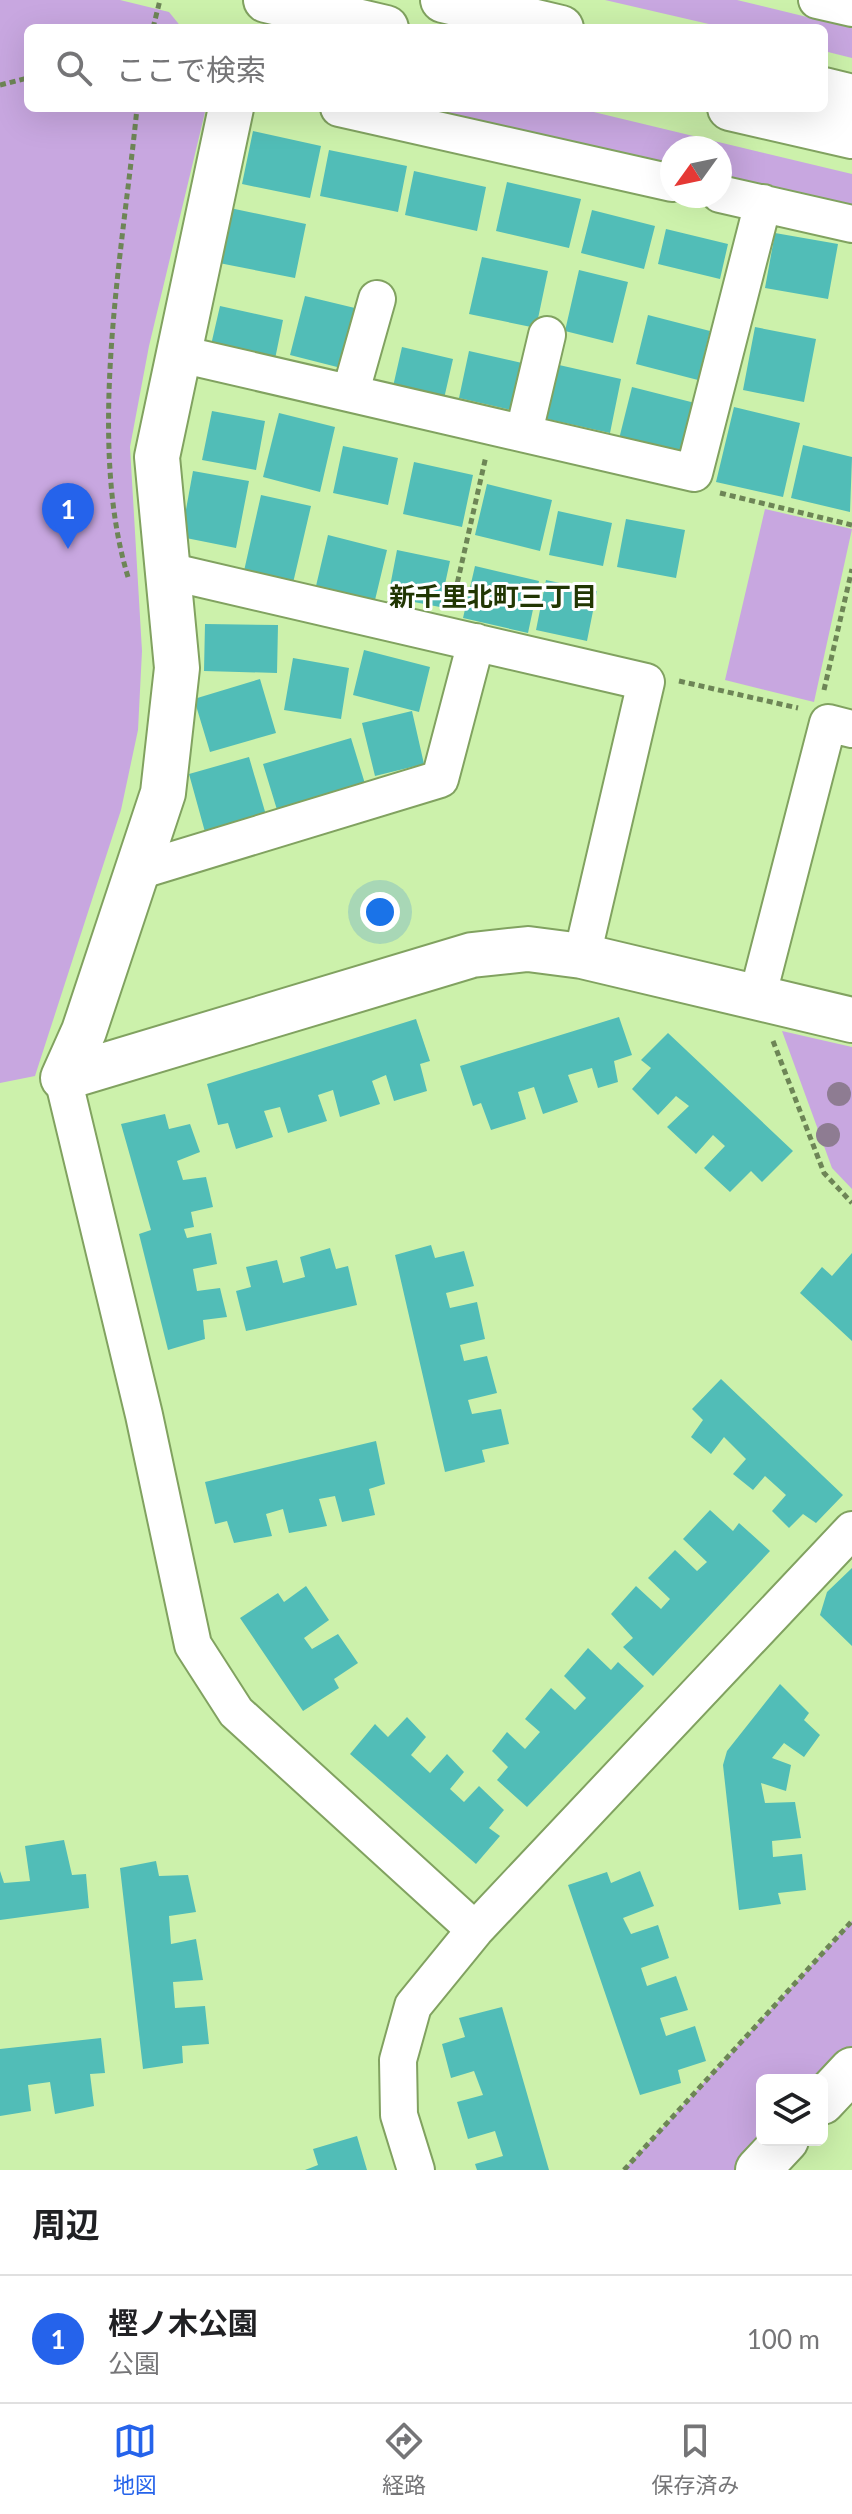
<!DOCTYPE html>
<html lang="ja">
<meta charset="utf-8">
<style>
body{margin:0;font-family:Lato,"Noto Sans JP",sans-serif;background:#f6f6f6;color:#202124}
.controls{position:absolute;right:24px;bottom:24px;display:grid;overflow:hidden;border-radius:12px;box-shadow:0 8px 32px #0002}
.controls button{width:72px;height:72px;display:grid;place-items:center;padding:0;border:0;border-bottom:2px solid #e0e0e0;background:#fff;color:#202124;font:40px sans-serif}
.compass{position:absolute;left:660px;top:136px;width:72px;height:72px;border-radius:50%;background:#fff;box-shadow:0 8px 32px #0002;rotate:237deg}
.you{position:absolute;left:380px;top:912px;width:28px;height:28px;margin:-20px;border:6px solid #fff;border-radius:50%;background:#1a73e8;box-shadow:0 0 0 12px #1a73e833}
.badge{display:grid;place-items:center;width:52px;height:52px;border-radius:50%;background:#2563eb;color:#fff;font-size:26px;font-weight:700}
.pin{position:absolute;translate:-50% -66px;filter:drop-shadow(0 2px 4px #0008)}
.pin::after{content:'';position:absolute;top:42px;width:28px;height:24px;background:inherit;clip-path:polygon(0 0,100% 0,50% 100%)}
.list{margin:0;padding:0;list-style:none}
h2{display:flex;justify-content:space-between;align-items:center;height:104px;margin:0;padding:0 32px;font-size:34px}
h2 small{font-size:26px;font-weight:400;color:#757577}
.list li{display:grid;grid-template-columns:52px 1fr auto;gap:24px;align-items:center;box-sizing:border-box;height:128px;padding:0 32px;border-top:2px solid #e0e0e0}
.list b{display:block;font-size:30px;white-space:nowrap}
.list p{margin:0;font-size:26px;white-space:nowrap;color:#757577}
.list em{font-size:26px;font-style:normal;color:#757577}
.icon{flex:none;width:44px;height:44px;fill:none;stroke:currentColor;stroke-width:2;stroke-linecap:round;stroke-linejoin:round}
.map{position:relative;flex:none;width:852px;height:2170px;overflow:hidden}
.search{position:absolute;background:#fff;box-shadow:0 8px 32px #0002;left:24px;right:24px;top:24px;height:88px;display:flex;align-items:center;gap:20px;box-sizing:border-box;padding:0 28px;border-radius:12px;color:#757577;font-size:30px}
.sheet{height:232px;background:#fff}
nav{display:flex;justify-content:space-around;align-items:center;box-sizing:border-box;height:112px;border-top:2px solid #e0e0e0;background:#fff;font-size:22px;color:#757577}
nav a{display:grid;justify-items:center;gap:4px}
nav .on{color:#2563eb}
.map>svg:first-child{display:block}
</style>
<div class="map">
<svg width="852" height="2170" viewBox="0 0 852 2170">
<rect width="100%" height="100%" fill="#ccf1ab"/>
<path fill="#c8a7e0" d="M0,0H120L169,12L182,28H28V108H206L149,346L130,447L142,651L138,730L121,810L35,1076L0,1083Z
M605,0H737L852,28V58L824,51V28H726Z
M398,108H577L852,174V211L720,181V148H672V170Z
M765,509L852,529L814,702L725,680Z
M782,1031L852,1047V1189L832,1168Z
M852,1921V2070L822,2080H762L758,2170H624Z"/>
<path fill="#51bdb7" d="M253,131L321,146L310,198L242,184Z
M329,150L407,166L398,212L320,196Z
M414,171L486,187L477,231L405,215Z
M507,182L581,199L569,248L496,231Z
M230,208L306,224L295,278L219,263Z
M592,210L655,226L644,269L581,253Z
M666,229L728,244L720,279L658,264Z
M775,233L838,244L828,299L765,288Z
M482,257L548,271L536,328L469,314Z
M579,270L628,282L613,343L565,331Z
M305,296L359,309L345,369L290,355Z
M220,306L283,320L275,359L211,345Z
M648,315L710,331L698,380L636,364Z
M755,327L816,339L804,402L743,390Z
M402,347L453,359L443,403L392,391Z
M469,351L522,363L511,410L459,398Z
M559,365L621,379L610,433L547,419Z
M632,387L695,403L682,455L619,439Z
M734,407L800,423L783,497L716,482Z
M212,411L265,421L256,470L202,460Z
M279,413L335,427L320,492L263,477Z
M803,445L852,457L850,512L791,498Z
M343,446L398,458L388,505L333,493Z
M414,462L473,475L462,527L403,514Z
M193,471L249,481L236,548L181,537Z
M487,484L552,500L540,551L475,535Z
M261,495L311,506L293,583L244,571Z
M558,511L612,523L603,566L549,555Z
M626,519L685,530L676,578L617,567Z
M328,535L387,550L375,600L316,586Z
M397,550L450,561L440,607L388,597Z
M475,566L539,581L528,633L463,618Z
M546,580L597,591L587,641L536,630Z
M205,624L278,625L277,673L204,671Z
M364,650L430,667L419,712L353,695Z
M293,658L349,668L341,719L284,710Z
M260,679L276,733L210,752L194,699Z
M412,711L424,764L375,776L362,723Z
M351,738L366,787L278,813L263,764Z
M249,757L266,815L205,832L189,774Z
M619,1017L632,1055L614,1061L618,1082L598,1088L592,1068L568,1075L578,1102L543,1114L534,1087L518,1092L526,1119L491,1130L481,1103L473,1106L460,1066Z
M416,1019L430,1061L420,1064L427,1091L394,1101L386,1075L372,1081L380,1104L340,1117L333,1090L318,1095L327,1121L288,1133L280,1107L264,1111L273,1137L236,1149L228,1123L218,1125L207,1084Z
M668,1033L793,1151L762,1182L751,1171L730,1192L704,1168L725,1146L713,1135L696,1154L667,1127L689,1106L676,1096L658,1115L632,1089L651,1068L641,1060Z
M165,1114L169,1129L190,1124L200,1152L177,1161L183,1180L206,1177L213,1207L191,1212L194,1227L184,1229L187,1238L211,1233L217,1264L193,1269L197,1291L220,1288L227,1317L203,1320L205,1339L168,1350L139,1234L151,1230L121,1124Z
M431,1245L435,1258L464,1251L474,1286L446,1293L450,1308L477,1302L485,1339L460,1345L464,1361L487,1356L497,1393L468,1400L472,1414L501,1409L509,1444L482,1450L485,1462L445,1472L395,1255Z
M330,1248L336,1269L348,1266L357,1305L246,1331L236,1291L251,1287L246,1267L277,1260L283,1283L305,1277L300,1257Z
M852,1253V1341L800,1293L822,1267L832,1276Z
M721,1379L843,1495L816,1523L803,1514L789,1528L772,1511L786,1495L765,1476L753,1490L733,1474L746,1459L724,1437L711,1454L691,1437L703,1420L692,1409Z
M376,1441L385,1484L369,1489L375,1515L342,1522L335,1496L319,1499L327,1526L289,1533L283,1509L266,1514L272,1536L234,1543L227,1521L215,1524L205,1482Z
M710,1510L733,1531L739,1523L770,1551L653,1676L623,1647L633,1638L611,1614L636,1586L661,1609L670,1599L648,1578L675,1550L697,1571L707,1562L683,1539Z
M852,1568V1646L820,1615L827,1592Z
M306,1586L329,1620L304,1638L312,1649L338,1634L358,1663L334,1679L339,1688L303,1711L240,1618L278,1593L284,1602Z
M588,1648L611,1670L618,1662L644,1686L527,1807L497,1780L508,1767L492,1751L507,1732L525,1749L540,1732L525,1719L551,1688L575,1710L586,1698L564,1676Z
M780,1684L809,1713L804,1720L820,1735L804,1757L784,1743L772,1758L791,1765L786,1791L761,1783L765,1803L795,1802L801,1838L772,1841L773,1857L802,1854L806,1890L778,1893L781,1904L739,1910L723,1765L727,1751Z
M407,1717L426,1737L411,1755L430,1773L447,1754L464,1772L450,1789L464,1802L479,1786L504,1810L489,1828L500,1836L476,1864L350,1754L375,1724L388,1737Z
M64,1840L72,1875L86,1874L89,1908L0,1920V1871L4,1883L30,1881L25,1846Z
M156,1861L159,1876L188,1875L196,1912L169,1916L171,1944L196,1939L203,1980L173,1982L175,2008L205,2006L209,2044L182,2046L183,2063L143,2069L120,1868Z
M640,1871L654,1906L623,1918L631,1934L658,1925L669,1958L641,1968L647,1986L676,1976L688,2010L660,2018L666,2036L695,2026L706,2061L678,2070L681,2083L640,2095L568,1885L607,1872L611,1883Z
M502,2007L549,2170H477L475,2164L503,2156L495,2131L468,2139L457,2102L483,2095L474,2071L451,2078L442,2044L465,2037L459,2018Z
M101,2038L105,2073L90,2074L94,2106L55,2114L50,2082L28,2085L31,2111L0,2116V2049Z
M357,2136L367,2170H305L318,2165L313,2149Z"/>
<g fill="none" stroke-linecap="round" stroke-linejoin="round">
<g stroke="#81a260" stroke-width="40">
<path id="minor" d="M817,0L852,8
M339,108L672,183
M720,194L852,224
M180,354L694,473L763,203
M351,391L377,299
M524,432L547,335
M168,571L646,682L582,956
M138,871L440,779L476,642
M757,998L828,723L852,729
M63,1078L144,1415L193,1645L236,1712L475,1930
M416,2170L399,2115L398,2060L413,2006L475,1930L852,1530"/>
</g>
<g stroke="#81a260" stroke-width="48">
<path id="tertiary" d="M266,0L386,28
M443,0L561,28
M824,90L852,97
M231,108L157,457L177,668L163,793L84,1031L63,1078L472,955L528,949L582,956L852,1020
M730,108L852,136
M822,2102L852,2070
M758,2170L786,2140"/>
</g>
<path stroke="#6d8556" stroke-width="5" stroke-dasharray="6 4" stroke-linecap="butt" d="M153,28L160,0
M0,85L28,78
M720,493L852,525
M128,577C86,439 123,251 137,108
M453,602L486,456
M679,681L798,708
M824,690L852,569
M773,1041L824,1173L852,1203
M624,2170L852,1921"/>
<use href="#minor" stroke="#fff" stroke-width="36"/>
<use href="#tertiary" stroke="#fff" stroke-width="44"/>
</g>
<g fill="#8e7c92">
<circle cx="839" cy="1094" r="12"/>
<circle cx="828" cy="1135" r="12"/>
</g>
<g text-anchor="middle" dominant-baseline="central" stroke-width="6" stroke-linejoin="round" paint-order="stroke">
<g font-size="26" font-weight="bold" fill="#213603" stroke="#fff">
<text x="493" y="596">新千里北町三丁目</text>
</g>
</g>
</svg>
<div class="controls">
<button><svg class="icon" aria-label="layers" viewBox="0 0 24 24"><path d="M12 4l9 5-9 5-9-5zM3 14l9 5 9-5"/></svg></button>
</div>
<svg class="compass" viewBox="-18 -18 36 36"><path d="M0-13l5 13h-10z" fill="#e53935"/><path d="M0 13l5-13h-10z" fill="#757577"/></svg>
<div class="you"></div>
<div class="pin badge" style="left:68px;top:549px">1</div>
<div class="search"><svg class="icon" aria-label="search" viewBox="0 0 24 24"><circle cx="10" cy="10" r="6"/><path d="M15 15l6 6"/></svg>ここで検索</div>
</div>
<section class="sheet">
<h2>周辺<small></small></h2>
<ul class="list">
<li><span class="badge">1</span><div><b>樫ノ木公園</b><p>公園</p></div><em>100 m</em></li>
</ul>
</section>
<nav>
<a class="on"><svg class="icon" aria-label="map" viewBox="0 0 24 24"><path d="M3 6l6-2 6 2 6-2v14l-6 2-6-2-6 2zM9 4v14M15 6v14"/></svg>地図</a>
<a><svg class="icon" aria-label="directions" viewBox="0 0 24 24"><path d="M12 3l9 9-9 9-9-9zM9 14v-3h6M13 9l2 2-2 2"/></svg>経路</a>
<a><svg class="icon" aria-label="saved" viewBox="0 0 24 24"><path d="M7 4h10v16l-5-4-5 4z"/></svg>保存済み</a>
</nav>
